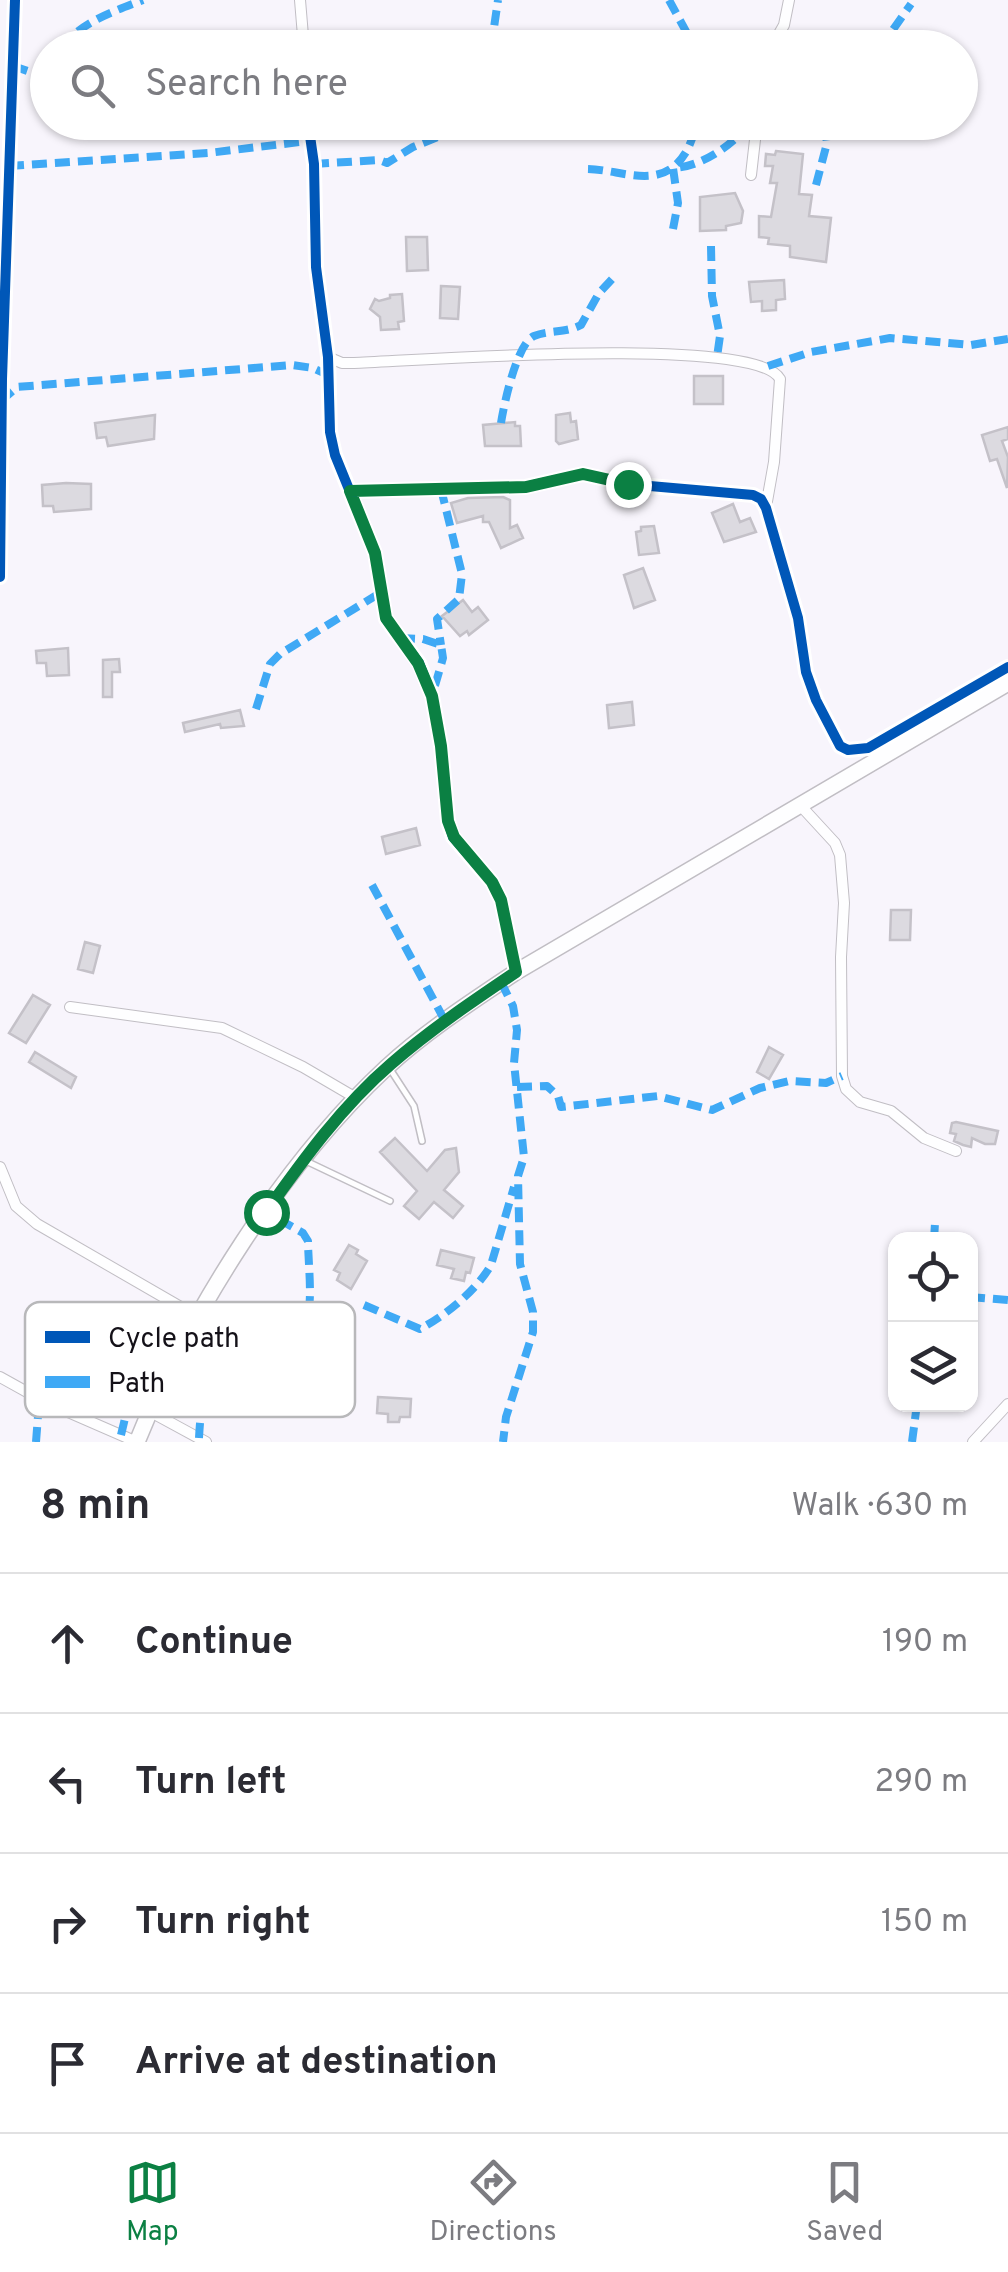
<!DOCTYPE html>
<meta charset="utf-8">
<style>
body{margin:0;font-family:Overpass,sans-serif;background:#f7f7f7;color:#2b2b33}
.controls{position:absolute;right:30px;bottom:30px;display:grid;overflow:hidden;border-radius:20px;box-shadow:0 2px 8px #0004}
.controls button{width:90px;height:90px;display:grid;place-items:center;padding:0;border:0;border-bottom:2px solid #e1e1e2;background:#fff;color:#2b2b33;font:50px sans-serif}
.stop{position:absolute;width:30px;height:30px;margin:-22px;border:8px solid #0b8043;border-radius:50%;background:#fff}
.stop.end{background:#0b8043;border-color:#fff;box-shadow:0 2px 10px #0008}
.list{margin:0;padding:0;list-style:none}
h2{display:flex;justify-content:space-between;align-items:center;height:130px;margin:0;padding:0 40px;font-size:42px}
h2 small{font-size:32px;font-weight:400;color:#7c7c81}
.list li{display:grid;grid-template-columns:65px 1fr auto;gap:30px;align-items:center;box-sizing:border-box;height:140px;padding:0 40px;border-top:2px solid #e1e1e2}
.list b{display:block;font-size:38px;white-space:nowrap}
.list em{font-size:32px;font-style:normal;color:#7c7c81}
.icon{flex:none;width:55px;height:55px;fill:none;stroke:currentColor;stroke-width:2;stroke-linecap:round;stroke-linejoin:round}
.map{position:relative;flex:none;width:1008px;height:1442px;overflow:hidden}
.search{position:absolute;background:#fff;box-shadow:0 2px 8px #0004;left:30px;right:30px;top:30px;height:110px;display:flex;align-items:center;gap:25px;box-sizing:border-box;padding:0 35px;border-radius:55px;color:#7c7c81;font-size:38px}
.sheet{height:690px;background:#fff}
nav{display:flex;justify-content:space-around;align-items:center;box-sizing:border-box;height:140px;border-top:2px solid #e1e1e2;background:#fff;font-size:28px;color:#7c7c81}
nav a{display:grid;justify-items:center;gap:5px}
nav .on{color:#0b8043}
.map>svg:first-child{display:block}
</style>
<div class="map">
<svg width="1008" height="1442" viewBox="0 0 1008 1442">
<rect width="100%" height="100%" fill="#f8f5fc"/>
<path fill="#dcdae0" stroke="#c4c1c8" stroke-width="2.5" d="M776,151L803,154L799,194L812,195L809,216L831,218L826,262L790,257V246L768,244L769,238L759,237V216L771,217L777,183H770L773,166H765L766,154L775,155Z
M735,193L743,211L741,223L726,226V230L700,231V197Z
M406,237H427L428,270L407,271Z
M784,280L785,299L776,300V310L762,311V301L751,302L749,282Z
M441,286L460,287L458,319L440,318Z
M402,294L404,321L398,322L399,329L381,330L380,317L370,309L375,299L379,301L390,298V295Z
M694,376H723V404H694Z
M570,413L571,422L576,421L578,439L559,444L556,441V415Z
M155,415L154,439L108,446L106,437L97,438L95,423Z
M515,422V426H520L521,446H485L483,425Z
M1008,427V439L1002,441L1008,457L1007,488L997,459L990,461L982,435Z
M66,483L91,484V509L54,512L53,506H43L42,485Z
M503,497L510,500V528L517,525L523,538L501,548L489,522H483V516L457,523L451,503L468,498Z
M733,504L740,522L750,518L756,532L724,542L712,513Z
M654,526L659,553L639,555L636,532L641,531V527Z
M643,568L655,600L634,608L624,575Z
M463,600L472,612L478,607L488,620L469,635L467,631L460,636L442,616Z
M68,648L69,675L47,676L46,663H37L36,651Z
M119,659L120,672H112V697H103V660Z
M632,702L634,725L609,728L607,705Z
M240,710L244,726L221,728L220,724L185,732L183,723Z
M416,828L420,845L386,854L382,837Z
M891,910H911L910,940H890Z
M85,942L100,946L93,973L78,969Z
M33,995L50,1005L26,1043L9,1033Z
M769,1047L783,1055L769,1079L757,1072Z
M35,1052L76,1077L71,1088L29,1062Z
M956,1122L998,1131L995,1144H985L972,1138L971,1147L963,1145L954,1141L956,1134L950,1133L952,1123Z
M395,1138L427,1171L445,1150L456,1148L459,1172L444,1190L463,1206L453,1218L434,1202L419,1219L404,1206L417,1191L380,1152Z
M349,1245L358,1250L356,1254L367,1261L351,1289L337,1280L340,1273L334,1270Z
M441,1250L474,1258L470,1273L466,1272L464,1281L451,1278L454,1269L437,1265Z
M378,1397L411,1399L410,1417H400L399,1422H388V1414L377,1413Z"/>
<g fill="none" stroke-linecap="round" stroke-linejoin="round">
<g stroke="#c1bec4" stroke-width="8">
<path id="lane" d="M390,1069L414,1106L422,1141
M306,1161L390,1201"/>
</g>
<g stroke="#c1bec4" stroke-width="12">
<path id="street" d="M300,0L304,48
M771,48L784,25L789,0
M308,122L314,164L316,267L328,357L330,432L335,455L375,553L386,619L419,663L432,696L441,746L448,821L453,837L492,882L501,900L516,972
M751,175L757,122
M328,357L342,363H354C414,361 756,334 780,379L774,462L766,507
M350,491L525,487L583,474L627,484L753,495L761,499L766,508L798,618L806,672L816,700L840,746L848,750L868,748L1008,667
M0,577L2,379L15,0
M800,805L835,843L840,855L844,903L841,957L842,1076L846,1089L860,1102L891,1111L924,1138L956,1151
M70,1007L222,1028L303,1067L356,1098
M0,1167L16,1206L37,1224L198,1317
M0,1377L45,1402L137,1442
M149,1411L206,1442
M973,1442L1008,1404"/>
</g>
<g stroke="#c1bec4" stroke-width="18">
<path id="secondary" d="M137,1442C189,1313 284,1163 386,1068C425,1032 471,1002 516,972L1008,683"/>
</g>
<use href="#lane" stroke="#fefeff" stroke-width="5"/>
<use href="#street" stroke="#fefeff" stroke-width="10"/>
<use href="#secondary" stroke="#fefeff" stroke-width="15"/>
<path stroke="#3fa9f5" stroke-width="8" stroke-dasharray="15 8" stroke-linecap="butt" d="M669,0L695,48
M62,48C80,22 115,11 143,0
M350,48L493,36
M491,48L498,0
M880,48L911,4
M13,66L48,78
M757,130H799L817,122
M314,164L379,160L387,163L413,147L475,122
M9,166L208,153L300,142L308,129
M588,169C624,170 662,192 686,152C692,142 693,132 700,122
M816,185L827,143L824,122
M673,229L678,203L673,168C702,167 734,144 751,122
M711,246L712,296L720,336L717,357
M768,366L811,352L890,338L971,345L1008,339
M1,401L17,387L292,365L313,368L328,375
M501,423C504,404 517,343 534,336C549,330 566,333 581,325L599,293L614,277
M441,489L462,574L459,599L437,619L441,645
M400,638L423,639L441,645L443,658L432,696
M256,709L270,664L280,654L380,593
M372,885L445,1021
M501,982L513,1006L517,1030L514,1063L524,1157L518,1176L520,1264L533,1312V1332L506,1417L503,1442
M517,1087L547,1086L558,1096L561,1107L658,1096L712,1110L760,1088L789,1081L826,1083L842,1076
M934,1240L935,1223
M970,1297L1008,1300
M364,1305L420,1329C446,1315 476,1291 491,1265L514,1187
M121,1435L133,1385L154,1356L180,1307
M199,1438C204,1346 223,1378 284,1338C292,1333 303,1327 307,1318C313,1302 308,1260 308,1241L303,1233L266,1212
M36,1442L38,1416L45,1402
M912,1442L917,1404"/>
<g stroke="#fff" stroke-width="16">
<path id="cycleway" d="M308,122L314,164L316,267L328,357L330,432L335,455L375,553L386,619L419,663L432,696L441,746L448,821L453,837L492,882L501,900L516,972
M350,491L525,487L583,474L627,484L753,495L761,499L766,508L798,618L806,672L816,700L840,746L848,750L868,748L1008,667
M0,577L2,379L15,0"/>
</g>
<use href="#cycleway" stroke="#0057b8" stroke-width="10"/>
</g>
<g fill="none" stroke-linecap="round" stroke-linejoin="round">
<path stroke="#0b8043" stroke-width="12" d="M266,1212C303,1160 342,1106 391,1064C430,1030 473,1001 516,972L501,900L492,882L454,837L448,821L441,746L432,696L418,663L386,618L375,553L350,491L526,487L583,474L628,484"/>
</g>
<rect x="25" y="1302" width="330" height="115" rx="15" fill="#fff" stroke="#b8b8ba" stroke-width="2.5"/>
<rect x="45" y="1331" width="45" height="12" fill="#0057b8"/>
<rect x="45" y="1376" width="45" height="12" fill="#3fa9f5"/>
<g font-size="28" fill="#141118">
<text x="108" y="1347">Cycle path</text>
<text x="108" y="1392">Path</text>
</g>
</svg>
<div class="controls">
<button><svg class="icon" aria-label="locate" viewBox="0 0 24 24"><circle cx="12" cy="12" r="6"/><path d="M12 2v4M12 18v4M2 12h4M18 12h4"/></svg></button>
<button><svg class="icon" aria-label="layers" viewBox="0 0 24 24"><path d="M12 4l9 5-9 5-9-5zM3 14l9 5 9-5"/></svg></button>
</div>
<div class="stop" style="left:266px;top:1212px"></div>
<div class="stop end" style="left:628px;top:484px"></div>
<div class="search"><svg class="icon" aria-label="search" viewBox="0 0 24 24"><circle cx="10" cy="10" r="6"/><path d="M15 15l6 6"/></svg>Search here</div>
</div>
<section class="sheet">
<h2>8 min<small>Walk · 630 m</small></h2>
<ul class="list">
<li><svg class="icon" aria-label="ahead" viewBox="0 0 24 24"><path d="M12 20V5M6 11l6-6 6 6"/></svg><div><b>Continue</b></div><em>190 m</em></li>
<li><svg class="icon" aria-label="left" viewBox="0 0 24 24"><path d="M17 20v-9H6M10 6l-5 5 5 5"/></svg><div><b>Turn left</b></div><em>290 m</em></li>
<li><svg class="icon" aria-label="right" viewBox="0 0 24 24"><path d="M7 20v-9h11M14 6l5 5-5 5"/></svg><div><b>Turn right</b></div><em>150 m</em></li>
<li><svg class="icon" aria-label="arrive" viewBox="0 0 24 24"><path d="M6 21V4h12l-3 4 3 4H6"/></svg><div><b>Arrive at destination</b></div></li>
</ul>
</section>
<nav>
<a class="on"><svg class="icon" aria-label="map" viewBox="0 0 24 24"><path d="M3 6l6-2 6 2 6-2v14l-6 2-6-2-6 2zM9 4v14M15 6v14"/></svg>Map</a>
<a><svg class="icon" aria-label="directions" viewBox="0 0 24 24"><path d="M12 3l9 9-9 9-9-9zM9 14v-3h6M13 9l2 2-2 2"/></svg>Directions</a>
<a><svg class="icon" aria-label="saved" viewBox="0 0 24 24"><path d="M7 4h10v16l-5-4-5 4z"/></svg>Saved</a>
</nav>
